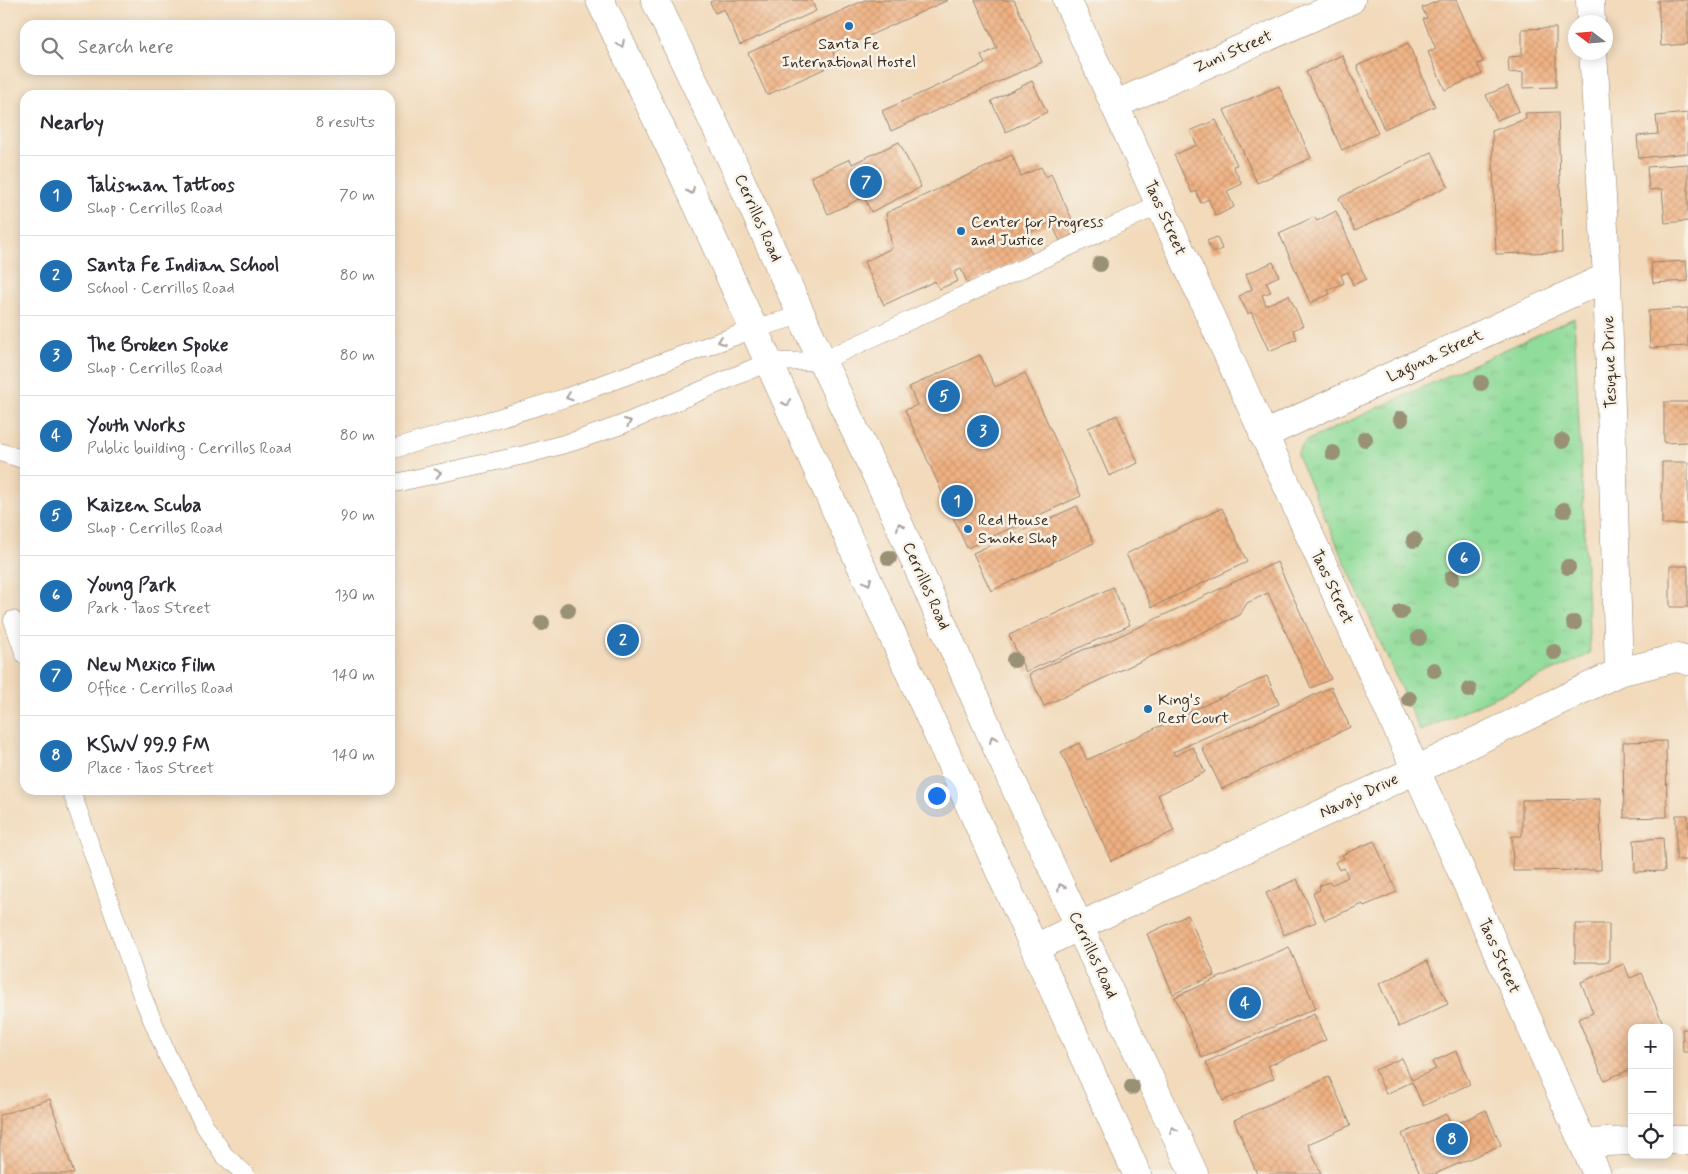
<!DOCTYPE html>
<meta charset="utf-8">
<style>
body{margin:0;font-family:Mynerve,sans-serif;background:#f2f2f3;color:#2b2b33}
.controls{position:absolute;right:15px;bottom:15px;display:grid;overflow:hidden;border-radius:10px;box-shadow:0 2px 12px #0003}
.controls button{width:45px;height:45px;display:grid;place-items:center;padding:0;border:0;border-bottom:1px solid #e1e1e2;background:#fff;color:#2b2b33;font:25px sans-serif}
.compass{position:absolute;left:1568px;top:15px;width:45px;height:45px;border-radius:50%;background:#fff;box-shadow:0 2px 12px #0003;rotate:286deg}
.you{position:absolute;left:936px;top:795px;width:18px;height:18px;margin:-12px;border:4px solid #fff;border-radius:50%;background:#1a73e8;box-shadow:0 0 0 8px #1a73e833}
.badge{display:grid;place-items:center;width:32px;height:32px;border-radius:50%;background:#1f6fb2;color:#fff;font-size:16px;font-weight:700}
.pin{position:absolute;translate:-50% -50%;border:2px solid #fff;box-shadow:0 1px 5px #0006}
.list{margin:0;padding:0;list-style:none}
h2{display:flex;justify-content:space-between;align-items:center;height:65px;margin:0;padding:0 20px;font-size:21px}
h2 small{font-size:16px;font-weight:400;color:#7c7c81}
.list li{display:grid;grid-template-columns:32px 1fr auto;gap:15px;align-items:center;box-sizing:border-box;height:80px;padding:0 20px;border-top:1px solid #e1e1e2}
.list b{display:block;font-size:19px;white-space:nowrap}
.list p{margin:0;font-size:16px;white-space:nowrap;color:#7c7c81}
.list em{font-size:16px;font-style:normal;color:#7c7c81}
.icon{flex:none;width:28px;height:28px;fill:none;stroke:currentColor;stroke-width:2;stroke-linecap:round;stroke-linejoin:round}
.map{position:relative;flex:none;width:1688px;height:1174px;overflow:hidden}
.search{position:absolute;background:#fff;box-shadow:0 2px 12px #0003;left:20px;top:20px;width:375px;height:55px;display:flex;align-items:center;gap:12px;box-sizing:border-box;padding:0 18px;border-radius:15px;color:#7c7c81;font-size:19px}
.panel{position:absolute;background:#fff;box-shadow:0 2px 12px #0003;left:20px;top:90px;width:375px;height:705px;border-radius:15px}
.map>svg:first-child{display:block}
</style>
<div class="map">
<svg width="1688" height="1174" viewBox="0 0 1688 1174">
<defs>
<pattern id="park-tufts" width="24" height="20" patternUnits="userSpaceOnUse" patternTransform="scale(1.25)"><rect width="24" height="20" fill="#90dc9a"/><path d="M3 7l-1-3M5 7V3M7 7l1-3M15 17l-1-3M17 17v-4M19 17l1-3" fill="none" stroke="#7dbd84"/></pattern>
<pattern id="building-cross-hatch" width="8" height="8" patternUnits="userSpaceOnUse" patternTransform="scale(1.25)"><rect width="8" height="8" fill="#efb182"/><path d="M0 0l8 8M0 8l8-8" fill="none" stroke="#ce9870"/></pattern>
</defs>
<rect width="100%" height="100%" fill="#f7f3e8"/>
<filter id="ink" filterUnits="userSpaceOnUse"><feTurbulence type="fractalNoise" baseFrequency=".02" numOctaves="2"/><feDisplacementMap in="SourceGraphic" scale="10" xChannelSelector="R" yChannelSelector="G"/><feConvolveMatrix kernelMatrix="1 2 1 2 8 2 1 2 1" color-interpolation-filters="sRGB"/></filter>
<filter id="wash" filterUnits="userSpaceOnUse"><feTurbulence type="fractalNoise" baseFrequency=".0096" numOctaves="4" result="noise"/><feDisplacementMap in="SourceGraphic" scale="20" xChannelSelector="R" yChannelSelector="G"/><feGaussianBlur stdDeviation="1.12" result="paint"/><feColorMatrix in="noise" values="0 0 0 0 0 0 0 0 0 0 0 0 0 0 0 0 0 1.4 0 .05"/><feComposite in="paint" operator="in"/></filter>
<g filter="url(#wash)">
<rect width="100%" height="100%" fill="#f2dabb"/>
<path fill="url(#park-tufts)" stroke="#66835c" d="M1574,318L1590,654L1420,731L1297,455L1301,446L1308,440Z"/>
<g id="blocks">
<path fill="url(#building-cross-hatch)" d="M715,0H811L816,11L740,45L724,9L715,13L710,2Z
M865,0H948L833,52L837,63L767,95L748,53Z
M975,0H1014L1042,62L891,131L882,111L985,64L981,56L997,48Z
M1440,0H1456L1483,62L1477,64L1482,74L1445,90L1428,52L1436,49L1423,19L1427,18L1422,8Z
M1658,0H1688V44L1661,46Z
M1556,28V87L1523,88V72L1509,73L1508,57L1522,56V29Z
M1408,43L1435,106L1384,129L1357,66Z
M1342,55L1378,133L1342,150L1306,72Z
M1032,81L1047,112L1006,132L991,101Z
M1279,86L1311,158L1257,183L1224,110Z
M1508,86L1519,111L1497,120L1486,95Z
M1558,112L1562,252L1496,254L1492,131L1526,119L1525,113Z
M1688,113V153L1639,158L1637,136L1658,134L1656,116Z
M1216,120L1237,165L1233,166L1242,184L1227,191L1234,207L1216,216L1208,199L1201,203L1196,191L1192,193L1174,155L1197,145L1190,131Z
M899,142L921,187L871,212L864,197L828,214L811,177L850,159L852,164Z
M1432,152L1448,186L1355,231L1339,198Z
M1012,155L1021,176L1041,167L1046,177L1051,174L1078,232L1060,241L1051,222L1023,235L1032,254L968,284L961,269L954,272L958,281L939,289L935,281L884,305L864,262L892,248L886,213Z
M1688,164V221L1665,223L1662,189L1649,190L1647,167Z
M1336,211L1366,279L1353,285L1348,272L1341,275L1344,283L1328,290L1330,294L1310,303L1279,233L1314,217L1317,221Z
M1217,237L1222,249L1213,253L1207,241Z
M1686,261L1688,281L1653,283L1651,263Z
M1273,262L1279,276L1266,282L1271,292L1262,295L1266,305L1289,295L1303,326L1293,330L1297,339L1269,351L1251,312L1248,314L1239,296L1252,289L1246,274Z
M1688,308V346L1650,348L1648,311Z
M980,355L995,387L1025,373L1081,496L967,548L905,410L917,405L909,387Z
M1664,402H1688V442L1664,443Z
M1117,415L1138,463L1109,476L1088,428Z
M1662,462H1688V524H1662Z
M1077,506L1094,543L991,591L973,553Z
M1222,508L1247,562L1152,607L1126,554Z
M1277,562L1331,679L1311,688L1268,593L1247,603L1240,615L1044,706L1029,674L1085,649L1100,645Z
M1670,566H1688V607H1670Z
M1113,587L1130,625L1026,672L1009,635Z
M1267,676L1279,704L1173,752L1175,756L1193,747L1205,772L1158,795L1174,831L1111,861L1061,752L1079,743L1087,760Z
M1331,687L1350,727L1222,789L1202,748Z
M1666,741L1667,817L1624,818L1623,742Z
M1600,799L1601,870L1513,871L1512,836H1522V800Z
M1676,815H1688V860H1676Z
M1663,838L1665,871L1635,872L1634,840Z
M1374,841L1397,892L1364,906L1363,904L1325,920L1313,893L1320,890L1319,886L1329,882L1331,885L1348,877L1344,868L1339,870L1335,862L1344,858L1342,855Z
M1297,879L1316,922L1284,935L1266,893Z
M1188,915L1215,975L1173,994L1147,934Z
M1575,924H1609V962H1575Z
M1289,947L1316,1008L1202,1058L1175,997Z
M1427,961L1448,1004L1399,1027L1379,984Z
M1624,964L1630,978L1642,973L1664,1026L1632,1028V1069L1604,1080L1578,1019L1593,1013L1581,982Z
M1314,1014L1326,1040L1268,1066L1274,1078L1223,1101L1206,1062Z
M1682,1029H1688V1052H1683Z
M1456,1051L1470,1084L1423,1106L1412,1082L1386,1094L1375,1070L1402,1058L1412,1080L1436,1069L1432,1062Z
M1329,1077L1351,1125L1308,1144L1321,1174H1257L1234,1120Z
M50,1099L74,1174H0V1115Z
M1486,1110L1501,1145L1435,1174H1420L1402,1134L1446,1114L1452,1126Z"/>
</g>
</g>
<g filter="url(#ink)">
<use href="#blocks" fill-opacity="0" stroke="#96826c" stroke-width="1"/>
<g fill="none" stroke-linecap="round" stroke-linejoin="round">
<g stroke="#96826c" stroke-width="19">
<path id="service" d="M390,450L565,398L754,329L801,315
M0,452L25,460
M390,484L524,455L575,441L621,425L768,362L822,361L1159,205
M13,620L25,655
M71,790L141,993L168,1057L205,1126L224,1155L245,1174"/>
</g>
<g stroke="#96826c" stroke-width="29">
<path id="minor" d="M1067,0L1416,770L1597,1174
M1590,0L1591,22
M1593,52L1607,277L1619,672
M1114,105L1351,0
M1263,435L1607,277
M1035,948L1105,914L1416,770L1619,672L1677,658L1688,661
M1669,1140H1688
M1583,1143L1632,1141"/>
</g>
<g stroke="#96826c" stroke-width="29">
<path id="primary" d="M600,0L697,204L1137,1174
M655,0L733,163L822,361L890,504L1000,755L1194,1174"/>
</g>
<use href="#service" stroke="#fff" stroke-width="18"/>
<use href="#minor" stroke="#fff" stroke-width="28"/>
<use href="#primary" stroke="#fff" stroke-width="28"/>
</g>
<g fill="#999176">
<circle cx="1100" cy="264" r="8"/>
<circle cx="1481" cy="383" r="8"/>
<circle cx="1401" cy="419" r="8"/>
<circle cx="1365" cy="439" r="8"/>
<circle cx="1562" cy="441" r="8"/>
<circle cx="1333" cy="453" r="8"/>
<circle cx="1564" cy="510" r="8"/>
<circle cx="1414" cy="540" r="8"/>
<circle cx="889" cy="558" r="8"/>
<circle cx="1568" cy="567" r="8"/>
<circle cx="1452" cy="578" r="8"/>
<circle cx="568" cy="610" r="8"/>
<circle cx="1401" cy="612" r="8"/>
<circle cx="542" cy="623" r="8"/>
<circle cx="1574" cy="623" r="8"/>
<circle cx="1419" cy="638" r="8"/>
<circle cx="1554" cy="652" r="8"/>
<circle cx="1014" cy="660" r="8"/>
<circle cx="1434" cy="670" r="8"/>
<circle cx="1469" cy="690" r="8"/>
<circle cx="1409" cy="699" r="8"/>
<circle cx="1132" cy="1087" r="8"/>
</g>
<defs><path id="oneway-chevron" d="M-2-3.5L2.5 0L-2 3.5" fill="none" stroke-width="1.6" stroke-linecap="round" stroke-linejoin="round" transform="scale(1.25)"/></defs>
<g stroke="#a79f9a">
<use href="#oneway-chevron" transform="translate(621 44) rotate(65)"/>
<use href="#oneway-chevron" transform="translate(691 191) rotate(65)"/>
<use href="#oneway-chevron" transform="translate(721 341) rotate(160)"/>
<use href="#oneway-chevron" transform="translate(569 397) rotate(161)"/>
<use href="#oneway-chevron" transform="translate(787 403) rotate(66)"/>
<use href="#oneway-chevron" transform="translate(628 422) rotate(-23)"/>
<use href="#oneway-chevron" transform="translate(438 473) rotate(-13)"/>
<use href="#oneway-chevron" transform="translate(900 526) rotate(-114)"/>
<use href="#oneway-chevron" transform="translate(868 582) rotate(66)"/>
<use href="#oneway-chevron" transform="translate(993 739) rotate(-114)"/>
<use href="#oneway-chevron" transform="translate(1061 887) rotate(-115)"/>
<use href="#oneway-chevron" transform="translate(1173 1130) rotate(-115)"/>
</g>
</g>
<g fill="#1f6fb2" stroke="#f7f3e8" stroke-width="2">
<circle cx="849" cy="26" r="5"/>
<circle cx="961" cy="231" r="5"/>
<circle cx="968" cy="529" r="5"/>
<circle cx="1148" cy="709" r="5"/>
</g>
<g text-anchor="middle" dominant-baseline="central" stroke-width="5" stroke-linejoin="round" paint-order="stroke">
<g font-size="16" fill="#3b2a1e" stroke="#f7f3e8" text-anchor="start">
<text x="849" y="44" text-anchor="middle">Santa Fe<tspan x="849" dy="18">International Hostel</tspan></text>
<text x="971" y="222">Center for Progress<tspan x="971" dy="18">and Justice</tspan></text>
<text x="978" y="520">Red House<tspan x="978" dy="18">Smoke Shop</tspan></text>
<text x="1158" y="700">King's<tspan x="1158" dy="18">Rest Court</tspan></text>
</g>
<g font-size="16" fill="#3b2a1e" stroke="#f7f3e8">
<text transform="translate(1233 52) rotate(-24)">Zuni Street</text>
<text transform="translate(758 218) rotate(66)">Cerrillos Road</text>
<text transform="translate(1165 218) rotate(66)">Taos Street</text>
<text transform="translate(1435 356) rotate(-25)">Laguna Street</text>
<text transform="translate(1610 362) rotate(-92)">Tesuque Drive</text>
<text transform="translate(926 586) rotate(66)">Cerrillos Road</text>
<text transform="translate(1332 587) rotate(65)">Taos Street</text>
<text transform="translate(1359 796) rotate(-25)">Navajo Drive</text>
<text transform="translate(1093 955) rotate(65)">Cerrillos Road</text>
<text transform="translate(1499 956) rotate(66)">Taos Street</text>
</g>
</g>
</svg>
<div class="controls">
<button>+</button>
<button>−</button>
<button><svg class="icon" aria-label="locate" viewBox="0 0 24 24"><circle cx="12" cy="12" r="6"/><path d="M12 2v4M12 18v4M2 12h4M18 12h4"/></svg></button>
</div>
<svg class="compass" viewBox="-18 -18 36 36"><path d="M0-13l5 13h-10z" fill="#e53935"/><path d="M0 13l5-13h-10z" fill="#7c7c81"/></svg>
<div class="you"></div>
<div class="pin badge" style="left:957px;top:501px">1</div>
<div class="pin badge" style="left:623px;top:640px">2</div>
<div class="pin badge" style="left:983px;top:431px">3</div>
<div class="pin badge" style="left:1245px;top:1003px">4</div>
<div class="pin badge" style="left:944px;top:396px">5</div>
<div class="pin badge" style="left:1464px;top:558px">6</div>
<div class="pin badge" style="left:866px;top:182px">7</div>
<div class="pin badge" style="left:1452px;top:1139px">8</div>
<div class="search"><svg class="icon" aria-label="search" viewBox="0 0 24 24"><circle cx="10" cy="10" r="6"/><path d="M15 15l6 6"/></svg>Search here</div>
<section class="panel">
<h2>Nearby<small>8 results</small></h2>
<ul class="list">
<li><span class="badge">1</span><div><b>Talisman Tattoos</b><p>Shop · Cerrillos Road</p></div><em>70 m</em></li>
<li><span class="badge">2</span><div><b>Santa Fe Indian School</b><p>School · Cerrillos Road</p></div><em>80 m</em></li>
<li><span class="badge">3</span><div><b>The Broken Spoke</b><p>Shop · Cerrillos Road</p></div><em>80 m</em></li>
<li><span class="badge">4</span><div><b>Youth Works</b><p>Public building · Cerrillos Road</p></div><em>80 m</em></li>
<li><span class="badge">5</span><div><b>Kaizen Scuba</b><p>Shop · Cerrillos Road</p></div><em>90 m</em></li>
<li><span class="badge">6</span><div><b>Young Park</b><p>Park · Taos Street</p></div><em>130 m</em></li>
<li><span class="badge">7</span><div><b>New Mexico Film</b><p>Office · Cerrillos Road</p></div><em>140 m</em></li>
<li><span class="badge">8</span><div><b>KSWV 99.9 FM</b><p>Place · Taos Street</p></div><em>140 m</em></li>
</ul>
</section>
</div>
